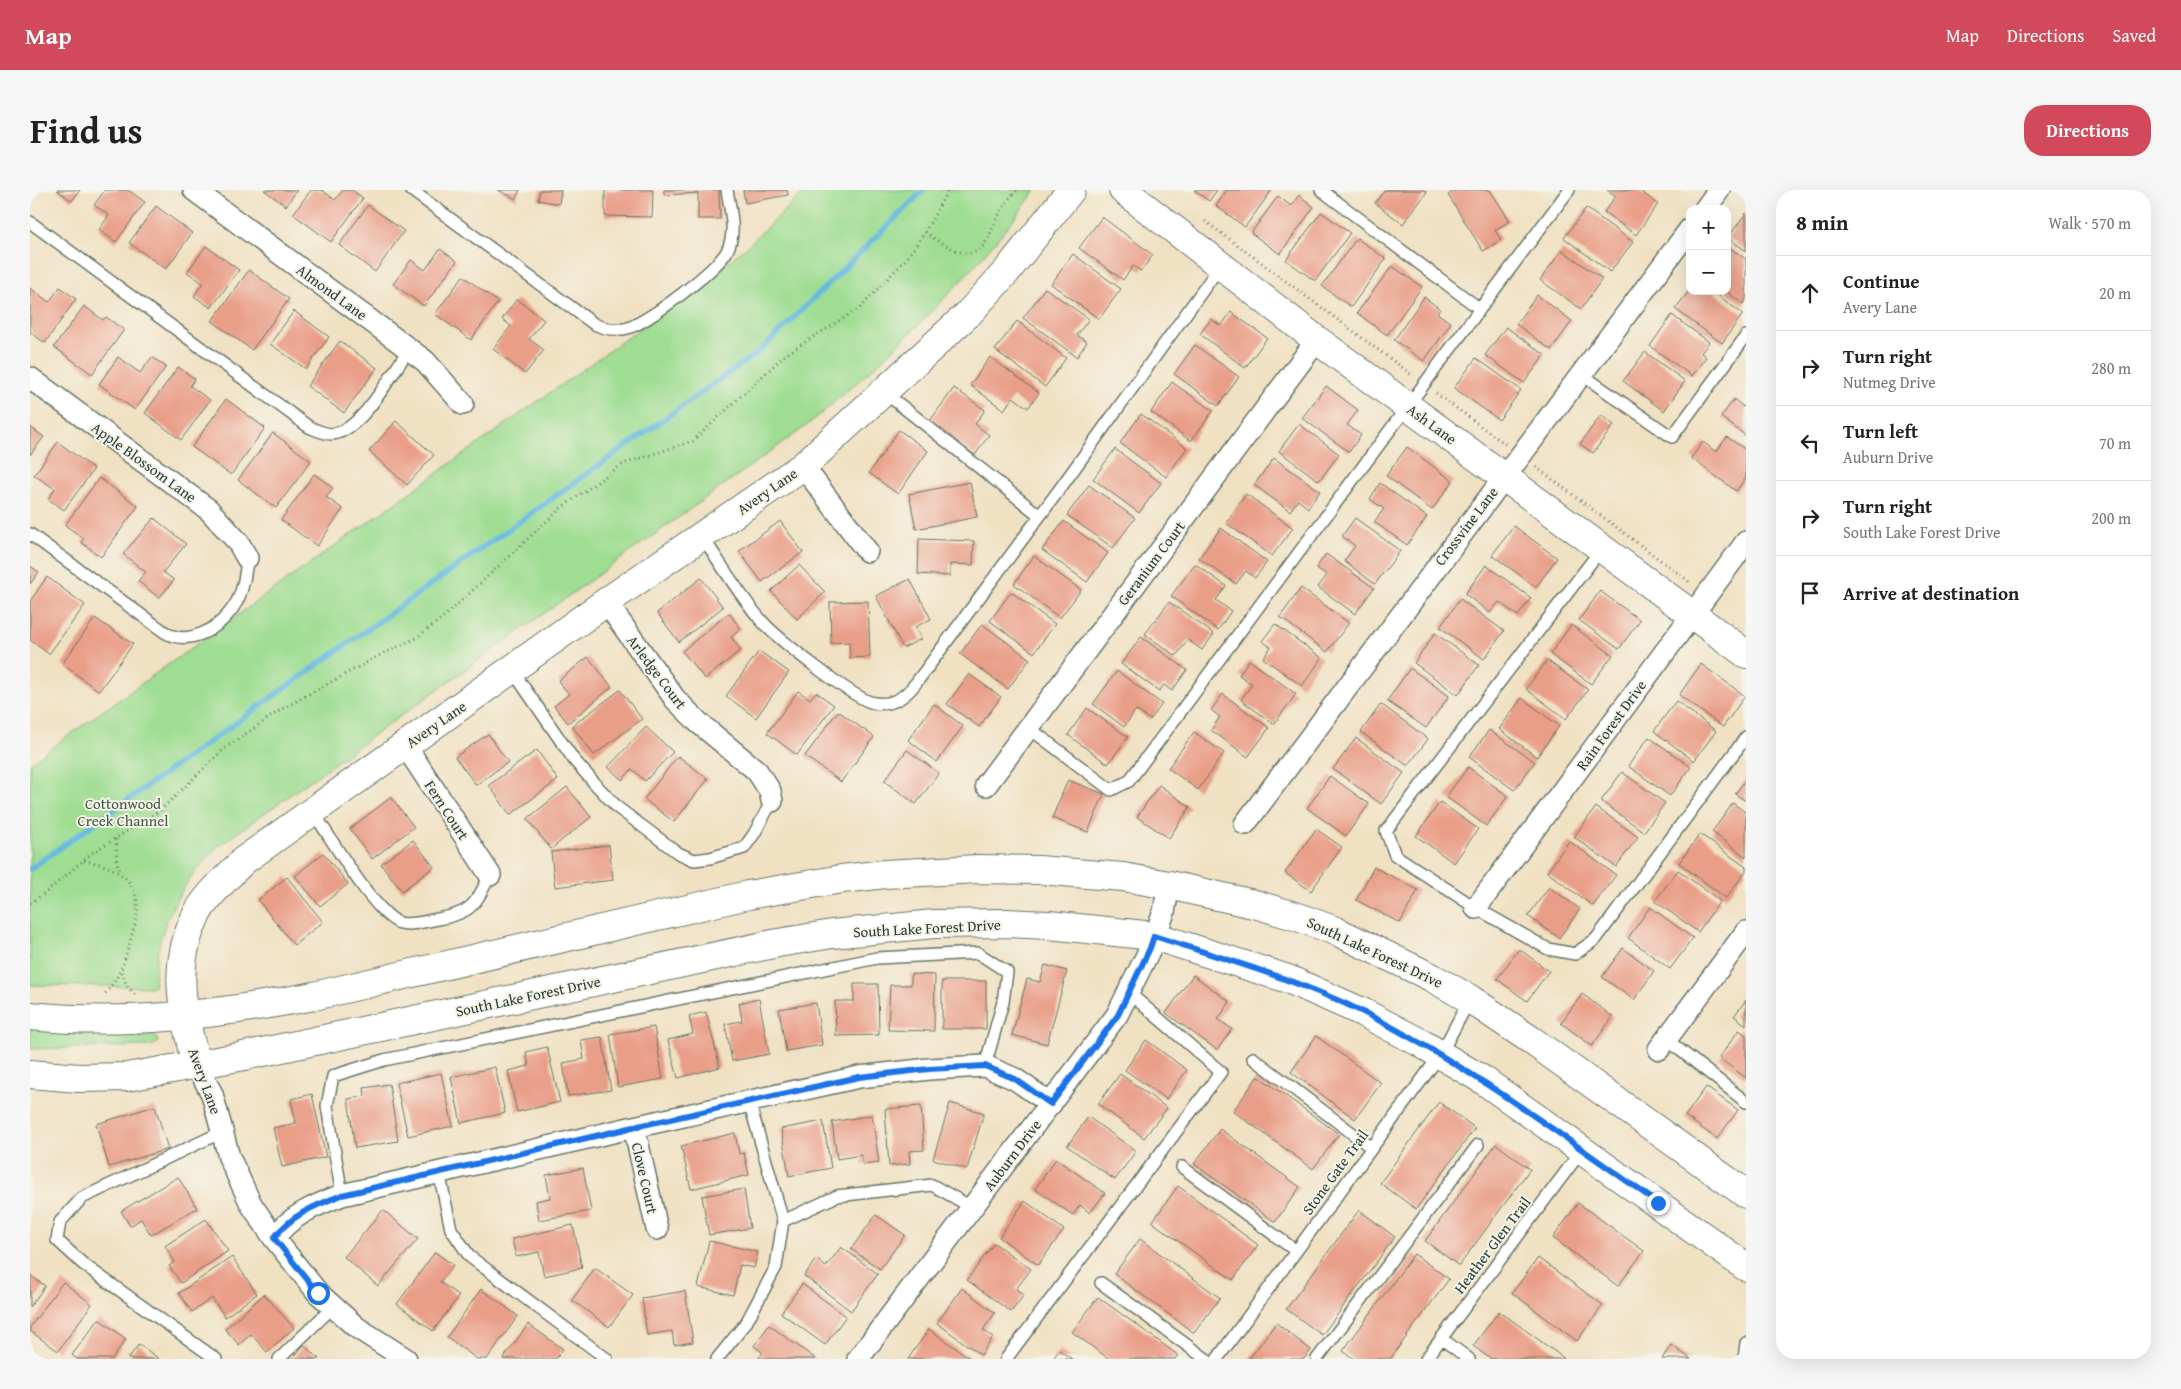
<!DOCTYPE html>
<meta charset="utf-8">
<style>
body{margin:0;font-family:"Gentium Book Plus",serif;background:#f6f6f6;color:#222}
.controls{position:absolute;right:15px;top:15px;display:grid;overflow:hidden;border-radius:10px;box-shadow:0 5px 20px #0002}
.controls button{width:45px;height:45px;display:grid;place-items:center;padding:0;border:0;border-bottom:1px solid #e0e0e0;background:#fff;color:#222;font:25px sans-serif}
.stop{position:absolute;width:15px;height:15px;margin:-11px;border:4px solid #1a73e8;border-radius:50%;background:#fff}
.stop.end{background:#1a73e8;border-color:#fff;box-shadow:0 1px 5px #0008}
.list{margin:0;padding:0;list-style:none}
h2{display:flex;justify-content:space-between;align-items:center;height:65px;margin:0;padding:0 20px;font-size:21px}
h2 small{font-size:16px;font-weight:400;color:#767676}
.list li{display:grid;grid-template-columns:32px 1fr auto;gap:15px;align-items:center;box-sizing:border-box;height:75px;padding:0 20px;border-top:1px solid #e0e0e0}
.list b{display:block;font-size:19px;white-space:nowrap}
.list p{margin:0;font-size:16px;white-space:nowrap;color:#767676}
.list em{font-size:16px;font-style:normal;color:#767676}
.icon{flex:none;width:28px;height:28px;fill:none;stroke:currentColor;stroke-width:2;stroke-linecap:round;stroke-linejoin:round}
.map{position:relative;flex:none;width:1716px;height:1169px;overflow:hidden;border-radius:20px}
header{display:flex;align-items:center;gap:30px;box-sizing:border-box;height:70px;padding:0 25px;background:#d1495b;color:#fff}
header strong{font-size:24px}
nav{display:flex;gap:28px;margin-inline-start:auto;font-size:18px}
.intro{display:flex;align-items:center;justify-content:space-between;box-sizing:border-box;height:120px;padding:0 30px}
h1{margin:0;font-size:35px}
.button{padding:12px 22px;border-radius:20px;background:#d1495b;color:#fff;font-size:18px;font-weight:700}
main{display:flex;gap:30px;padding:0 30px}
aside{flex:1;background:#fff;border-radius:20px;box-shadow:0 5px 20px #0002}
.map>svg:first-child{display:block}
</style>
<header>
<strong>Map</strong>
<nav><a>Map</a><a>Directions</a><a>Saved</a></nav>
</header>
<div class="intro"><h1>Find us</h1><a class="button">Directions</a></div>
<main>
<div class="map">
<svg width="1716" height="1169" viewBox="0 0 1716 1169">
<rect width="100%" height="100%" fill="#f7f3e8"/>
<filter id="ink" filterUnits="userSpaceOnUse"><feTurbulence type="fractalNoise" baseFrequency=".02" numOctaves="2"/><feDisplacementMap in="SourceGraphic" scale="10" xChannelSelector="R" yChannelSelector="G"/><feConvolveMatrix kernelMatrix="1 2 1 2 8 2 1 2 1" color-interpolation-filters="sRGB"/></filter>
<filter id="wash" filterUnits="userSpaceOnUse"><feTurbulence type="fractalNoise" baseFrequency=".0096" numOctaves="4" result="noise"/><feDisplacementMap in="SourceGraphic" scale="20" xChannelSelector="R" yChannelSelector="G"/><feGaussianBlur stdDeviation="1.12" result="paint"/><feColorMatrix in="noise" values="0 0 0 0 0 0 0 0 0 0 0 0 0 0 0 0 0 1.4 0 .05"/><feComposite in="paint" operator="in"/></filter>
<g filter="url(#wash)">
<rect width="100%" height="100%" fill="#f0e1c3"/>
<path fill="#9fdd92" stroke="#5f8d63" d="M776,0H1006C939,90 861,166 775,237L186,658C146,700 126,738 124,797L0,795V573L660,103L714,59Z
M0,834L108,836C116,840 126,842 128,852L124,855L118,856L0,859Z"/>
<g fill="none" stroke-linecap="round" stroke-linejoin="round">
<path stroke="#65b9e1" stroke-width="5.5" d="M0,679L730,161L894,0"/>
</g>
<g id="blocks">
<path fill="#e99e88" d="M27,0H50L42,11Z
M75,0H98L115,12L86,52L69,40L79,25L64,15Z
M234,0H267L256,16Z
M281,0H292L305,10L313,0H322L333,8L301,52L263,24Z
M468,0H490L486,9Z
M510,0H531L529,14L508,10Z
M575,0H623L622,27L575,26Z
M634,0H689L690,29H668V3L634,5Z
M713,0H757L758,5L715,13Z
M1164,0H1187L1179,11Z
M1197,0H1242L1215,37L1186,16Z
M1355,0H1394L1397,2L1373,34L1345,13Z
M1426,0H1460L1480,31L1465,40L1471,50L1453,61L1418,5Z
M1577,0H1609L1628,14L1606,45L1574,22L1586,6Z
M1269,5L1284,17L1250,64L1221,43L1248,6L1261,16Z
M338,15L374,41L345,82L309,55Z
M126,16L162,43L136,79L99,53Z
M1556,18L1603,52L1580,82L1534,48Z
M1291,22L1320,43L1285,91L1256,70Z
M1716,23V61L1698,48Z
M1072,27L1123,65L1111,81L1103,76L1093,90L1049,58Z
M1327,48L1356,69L1321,117L1292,96Z
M176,56L209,80L181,118L164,106L173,93L157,82Z
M1697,56L1716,69V109L1713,114L1697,102Z
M410,59L427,71L394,116L363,94L381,70L395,80Z
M1532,60L1572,89L1551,119L1510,90Z
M1043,64L1091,99L1069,129L1021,94Z
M1362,76L1392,97L1357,145L1327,123Z
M219,80L259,109L222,160L182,131Z
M433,86L468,112L441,150L405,124Z
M30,97L46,109L15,153L0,142V98L19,112Z
M1015,98L1059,129L1047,145L1057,152L1047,167L993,128Z
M1659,101H1682L1713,124L1692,153L1645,119Z
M1507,105L1542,131L1521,160L1486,134Z
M1394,107L1410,119L1407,123L1421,133L1394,171L1364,150Z
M487,109L514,130L499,149L514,160L495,184L463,159L481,136L472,129Z
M54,116L73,130L76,127L94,140L62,184L24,157Z
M264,121L299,147L276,179L240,154Z
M1201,122L1237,148L1215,178L1170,144L1181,129L1191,136Z
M1642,125L1679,152L1671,163L1676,167L1662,186L1620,156Z
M987,131L1036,168L1015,197L965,160Z
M1476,137L1515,165L1494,193L1455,165Z
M310,151L347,178L314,223L277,196Z
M1165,155L1209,187L1188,216L1144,184Z
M1615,162L1655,191L1634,221L1593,191Z
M88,167L110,183L122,167L136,177L105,220L69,194Z
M960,167L1009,203L998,218L983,207L974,220L940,195Z
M1446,168L1491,200L1469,230L1424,198Z
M148,177L165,189L160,196L180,210L151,250L115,223Z
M1142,192L1183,221L1161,251L1121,222Z
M1296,196L1328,220L1317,235L1331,245L1319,262L1272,228Z
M924,198L955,220L945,234L959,245L945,265L899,232Z
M196,209L235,238L201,285L162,257Z
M1704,209L1713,217L1716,213V246L1691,227Z
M1111,224L1157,258L1136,287L1090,253Z
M1571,225L1584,235L1563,263L1550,254Z
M366,231L404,265L377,295L339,261Z
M1269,234L1309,264L1289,291L1249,261Z
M0,237L14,247L0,265Z
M869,240L898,261L868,304L839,283Z
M243,243L281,271L246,318L208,290Z
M1697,247L1716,260V288L1706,301L1661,268L1673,252L1686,262Z
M28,252L64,279L34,320L18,309L25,299L4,285Z
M1377,257L1423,291L1402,320L1356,286Z
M1085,259L1131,293L1109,323L1063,289Z
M1244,268L1290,301L1278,318L1268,310L1260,321L1224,295Z
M284,284L303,298L296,307L313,319L287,356L251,330Z
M69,288L108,316L71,367L51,352L54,349L35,335Z
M940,292L947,327L886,339L879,304Z
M1350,293L1397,327L1377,355L1344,332L1354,319L1340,309Z
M1059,295L1105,328L1083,358L1037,325Z
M1216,304L1263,338L1242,366L1196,333Z
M124,328L156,354L133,382L144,390L129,408L108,391L116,382L93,364Z
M1325,328L1370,361L1345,394L1314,371L1325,356L1312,346Z
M750,331L773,362L732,392L709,361Z
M1034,331L1078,363L1057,392L1012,360Z
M1484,336L1527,368L1506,397L1462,365Z
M1191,338L1237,372L1225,388L1216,381L1206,394L1169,368Z
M889,349L944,351L943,375L920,374V386L888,384Z
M1296,364L1344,398L1325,424L1288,397L1297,385L1286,378Z
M1004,366L1051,400L1030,428L984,394Z
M1165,374L1196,396L1186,410L1201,421L1188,440L1141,406Z
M769,375L795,402L767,429L741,401Z
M1456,375L1501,408L1488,426L1469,412L1460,423L1435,404Z
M0,376L9,382L0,394Z
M17,387L55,415L19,464L0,450V411Z
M671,388L693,417L649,452L627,423Z
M880,389L901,429L885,437L891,449L873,458L846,406Z
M1271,398L1319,433L1297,462L1250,427Z
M1570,401L1610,430L1589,459L1549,430Z
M981,402L1025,434L1004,463L960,431Z
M1430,409L1474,441L1454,469L1410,437Z
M838,411L840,467L820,468L819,452L801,453L800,412Z
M1139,412L1184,444L1172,460L1158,450L1146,466L1115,444Z
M699,423L711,439L701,447L711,460L675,489L652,461Z
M65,428L103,454L69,501L32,474Z
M952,434L1000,469L978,499L930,464Z
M1245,434L1292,468L1272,496L1233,468L1241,457L1232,451Z
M1541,435L1583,465L1561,494L1520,464Z
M1405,443L1449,475L1428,505L1384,473Z
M1111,447L1157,480L1142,501L1134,495L1129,501L1091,474Z
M729,461L759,482L726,528L696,506Z
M558,467L582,497L538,533L524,516L539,504L528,491Z
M1219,470L1266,504L1244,534L1211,510L1222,494L1209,485Z
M1517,470L1558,500L1536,529L1496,499Z
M1671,474L1715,506L1693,537L1649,505Z
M1380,478L1419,506L1396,538L1357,511Z
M1087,481L1132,514L1120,530L1106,520L1094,537L1063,514Z
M939,484L971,507L949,537L917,514Z
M590,500L612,529L564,565L542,536Z
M768,501L780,509L786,502L804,515L767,565L737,543Z
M1193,504L1239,538L1218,567L1181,540L1190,527L1181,520Z
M1492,508L1529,536L1507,567L1469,539Z
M1646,511L1686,541L1664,571L1624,541Z
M904,514L933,536L907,572L878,550Z
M1351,514L1398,549L1378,576L1331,542Z
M1057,518L1098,547L1078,574L1038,545Z
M808,521L844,547L811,592L775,566Z
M616,537L643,562L615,591L602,579L592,590L578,577Z
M1459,540L1505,572L1484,600L1439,567Z
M1164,542L1194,563L1168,600L1138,578Z
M458,544L478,572L446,595L425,567Z
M1619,547L1661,577L1640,606L1598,576Z
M1326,548L1374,583L1351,614L1303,579Z
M507,560L528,590L480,625L459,595Z
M877,560L909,583L886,614L854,591Z
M648,566L678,589L644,632L614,609Z
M1438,577L1478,606L1456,636L1416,607Z
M1592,582L1635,613L1614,642L1571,611Z
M1300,586L1339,614L1316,646L1277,618Z
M1716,589V611L1705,604Z
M1038,590L1074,604L1058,642L1022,628Z
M1129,595L1160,617L1139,648L1107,627Z
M537,597L561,627L521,659L497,629Z
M361,607L384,637L342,669L320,639Z
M1410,612L1448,639L1424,673L1386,646Z
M1703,613L1716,623V667L1682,642Z
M1566,617L1608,647L1586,677L1544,647Z
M1286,639L1312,657L1281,701L1255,683Z
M1670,644L1716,677V681L1696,708L1649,673Z
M383,650L404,677L372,701L351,674Z
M1539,651L1586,685L1563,716L1517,682Z
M579,655L583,690L525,697L521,662Z
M293,663L318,694L290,716L265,686Z
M1344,677L1388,700L1370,733L1326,710Z
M1648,680L1690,711L1668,742L1625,711Z
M257,687L293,732L264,755L228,710Z
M1519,697L1550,719L1529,748L1498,726Z
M1620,717L1663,748L1640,779L1598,748Z
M1593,758L1624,781L1604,810L1572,787Z
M1489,759L1519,781L1497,811L1467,789Z
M1015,775L1037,781L1017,854L982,845L997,789L1010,792Z
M881,784L905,785L904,841L858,840L860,795H881Z
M1163,785L1200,812L1188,829L1202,839L1187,860L1136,823Z
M912,791H956V839H912Z
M824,794H848L849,845L806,846L805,811H824Z
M1552,804L1583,827L1562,856L1531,833Z
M729,809L739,864L702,871L695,834L712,831L709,813Z
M1716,810V835L1704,826Z
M786,813L792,855L756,861L749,819Z
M676,822L690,877L648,888L638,850L663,844L659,826Z
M624,837L633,889L588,897L580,844Z
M1709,840L1716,845V888L1689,868Z
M1286,846L1351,893L1325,929L1261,882Z
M572,847L581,900L538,906L533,873L554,869L551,850Z
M1116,850L1157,880L1136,909L1095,880Z
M517,857L530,912L487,922L478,881L499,876L496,862Z
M465,877L475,923L431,933L421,887Z
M411,883L423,936L378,946L366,893Z
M1090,884L1137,918L1114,948L1068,914Z
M1228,886L1309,944L1283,979L1203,921Z
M359,894L368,951L325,958L318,909L335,906L334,898Z
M1676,897L1708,920L1687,949L1655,926Z
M282,904L296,967L252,977L243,938L266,933L261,909Z
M1409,912L1445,938L1386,1019L1350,993Z
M920,913L954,923L937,979L903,969Z
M125,916L138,959L79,977L66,934Z
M891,916L894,960L879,961L880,974L859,976L855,919Z
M842,925L849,973L833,975L831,965L807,969L802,932Z
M1058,927L1106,961L1085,990L1037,956Z
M793,931L801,978L759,986L751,939Z
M1190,939L1270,997L1245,1032L1164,974Z
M705,943L709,964L714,963L719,985L661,999L651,956Z
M1466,954L1500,979L1429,1076L1395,1051Z
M1026,969L1075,1003L1060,1023L1050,1015L1043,1025L1005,999Z
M553,978L561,1021L509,1030L506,1011L520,1008L516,985Z
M148,987L167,1018L121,1045L111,1029L100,1036L91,1021Z
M1148,996L1228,1055L1203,1090L1122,1032Z
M714,999L720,1038L679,1045L672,1006Z
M995,1011L1034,1040L1008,1075L969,1047Z
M1548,1013L1614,1061L1588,1096L1523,1048Z
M353,1020L388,1049L348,1096L314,1067Z
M1329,1020L1365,1047L1292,1145L1256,1119Z
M846,1025L875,1045L850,1079L821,1059Z
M176,1029L198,1061L151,1093L139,1076L145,1072L135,1056Z
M543,1035L552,1078L514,1086L509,1062L486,1067L482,1049Z
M1110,1049L1190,1108L1164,1143L1084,1084Z
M679,1051L728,1062L724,1078L710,1075L703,1105L668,1097Z
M964,1053L1001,1079L986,1099L994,1105L981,1122L937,1090Z
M811,1057L848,1084L821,1121L774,1086L786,1069L796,1077Z
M405,1062L423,1075L410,1092L429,1106L403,1141L367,1114Z
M1384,1064L1419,1089L1360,1169H1324L1313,1161Z
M202,1067L227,1104L195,1127L182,1108L162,1122L149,1103Z
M1508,1068L1573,1115L1547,1151L1482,1103Z
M565,1078L603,1105L579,1137L542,1110Z
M0,1085L15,1096L0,1117Z
M33,1092L62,1114L28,1161L0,1141V1137Z
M772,1094L816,1126L795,1155L751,1123Z
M932,1098L965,1123L953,1140L963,1147L951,1165L907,1133Z
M451,1099L488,1126L457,1169H447L417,1147Z
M655,1101L663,1152L644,1155L642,1141L617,1145L612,1108Z
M234,1104L264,1138L237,1162L221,1144L209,1155L195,1139Z
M1068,1107L1148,1165L1145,1169H1079L1042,1142Z
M1469,1121L1487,1134L1535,1169H1462L1458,1167L1443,1156Z
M69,1129L96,1149L82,1169H47L42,1165Z
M1246,1133L1281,1160L1274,1169H1219Z
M498,1134L533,1159L526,1169H473Z
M739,1135L786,1169H728L733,1163L724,1156Z
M899,1139L941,1169H878Z
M109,1154L129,1169H98Z
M274,1155L289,1169H262Z
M1641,1155L1661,1169H1632Z
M1029,1160L1042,1169H1023Z"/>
</g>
</g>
<g filter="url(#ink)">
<use href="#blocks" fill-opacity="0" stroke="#687666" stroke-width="1"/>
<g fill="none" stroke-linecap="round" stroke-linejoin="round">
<g stroke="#687666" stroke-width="14">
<path id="lane" d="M381,0L564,134C575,139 586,141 598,138C617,133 689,78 697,61C707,42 700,19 697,0
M0,32L279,237C286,240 294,244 302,244C331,242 363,182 379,159
M1450,119L1539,0
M1551,184L1642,247L1716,146
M854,202L1009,325
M0,344L136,443C163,458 198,433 209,407C214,395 216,381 217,368
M672,346C691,374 709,405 731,430C745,447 825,510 844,513C863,516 875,507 886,493L1029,300L1191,75
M1572,358L1356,641L1365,665L1446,718L1518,759L1545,764L1566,749L1716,547
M482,480L544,570L568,597L588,618L648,663L664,670L680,668L714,658L724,644L742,611
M999,538L1081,600L1099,591L1450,119L1291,0
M283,622C300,646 345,725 370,733C382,736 396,731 408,729C442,723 445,715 460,685
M1636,849L1716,912
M1223,868L1342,958
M1152,977L1266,1061
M409,982L421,1039L440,1067L577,1169
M312,1005L297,916L303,886L354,870L847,768L948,763L977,782L973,812L955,876
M753,1031L807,1006L902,995L943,1018
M1071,1093L1176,1169
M1411,1148L1439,1169
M186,1169L53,1074L27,1050L30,1032L52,1008L192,942
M249,1169L303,1117
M687,1169L716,1133L746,1077L753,1031L719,911
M976,1169L1191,882L1098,802
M1187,1169L1410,865L1440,809
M1287,1169L1448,955
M1396,1169L1552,960
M1714,1169L1716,1153"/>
</g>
<g stroke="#687666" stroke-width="24">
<path id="street" d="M164,0L395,171L433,214
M1675,19L1689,0
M0,188L179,320L208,352L217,368
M773,276L837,361
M576,412L645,509L669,533L727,581L740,601L742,611
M375,555L460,685
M956,595L1287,150
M1215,634L1660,39
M1446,718L1716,352
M1629,859L1716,742
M166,874L182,904L199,967L221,1014L244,1048L288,1103L326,1137L376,1169
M604,937L627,1039
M244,1048C261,1025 286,1015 312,1005L604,937L829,887L899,879L955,876L985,889L1021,914
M828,1169L1087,825L1121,757L1134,722L1139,695"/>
</g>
<g stroke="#687666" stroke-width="30">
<path id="secondary" d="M1093,0L1287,150L1716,464
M0,826C96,836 190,824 284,806L718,705L812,689L855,684L948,679L1009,680L1093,687L1139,695L1228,715L1268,727L1306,741L1401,787L1440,809L1501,850L1716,1004
M166,874C153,821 140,775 168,722C179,703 198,687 213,671L576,412L773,276L938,124L977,81L1041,0
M0,884L49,888L97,887L209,867L748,753L802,744L904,734L976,733L1019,735L1124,746L1258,789L1332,822L1389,852L1453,890L1716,1077"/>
</g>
<path stroke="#687666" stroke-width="3" stroke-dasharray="1 4" stroke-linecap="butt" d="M1175,31L1382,185
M895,42C968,95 949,36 987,0
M1406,203L1475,254
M1506,277L1661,393
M86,649V671L91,682
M54,671C84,674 111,691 107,725C106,732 103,740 101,748C93,775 92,784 73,806
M0,713L14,704L62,663L131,620L194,559L252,519L352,464L385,449L415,426L531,318L593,274L663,251L755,165L831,117L877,68L895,42L918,0
M92,782L96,794L105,805"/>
<use href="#lane" stroke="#fff" stroke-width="11"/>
<use href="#street" stroke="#fff" stroke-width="21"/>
<use href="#secondary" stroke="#fff" stroke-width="28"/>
</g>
</g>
<g fill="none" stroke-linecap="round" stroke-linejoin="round" filter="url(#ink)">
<path stroke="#1a73e8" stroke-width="6" d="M288,1103L244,1048C261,1025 286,1015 312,1005L604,937L829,887L899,879L955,876L985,889L1021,914L1088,825L1120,758L1124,746C1195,769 1266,789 1333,822C1438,875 1532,946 1628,1013"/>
</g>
<g text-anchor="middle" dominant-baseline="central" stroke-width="4" stroke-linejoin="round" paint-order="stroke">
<g font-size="15" fill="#1f3d34" stroke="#f7f3e8">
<text transform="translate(302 102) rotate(36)">Almond Lane</text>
<text transform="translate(1402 234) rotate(36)">Ash Lane</text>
<text transform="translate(114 272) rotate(36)">Apple Blossom Lane</text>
<text transform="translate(737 301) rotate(-35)">Avery Lane</text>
<text transform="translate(1436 336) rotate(-53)">Crossvine Lane</text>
<text transform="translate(1121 373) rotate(-53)">Geranium Court</text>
<text transform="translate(627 482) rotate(53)">Arledge Court</text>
<text transform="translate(406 534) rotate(-35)">Avery Lane</text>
<text transform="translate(1581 535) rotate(-54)">Rain Forest Drive</text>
<text transform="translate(417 620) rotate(57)">Fern Court</text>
<text transform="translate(897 738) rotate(-3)">South Lake Forest Drive</text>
<text transform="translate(1345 762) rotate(25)">South Lake Forest Drive</text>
<text transform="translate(498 806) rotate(-12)">South Lake Forest Drive</text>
<text transform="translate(175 891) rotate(70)">Avery Lane</text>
<text transform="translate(982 965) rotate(-53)">Auburn Drive</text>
<text transform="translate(1305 982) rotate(-54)">Stone Gate Trail</text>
<text transform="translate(615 988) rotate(77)">Clove Court</text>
<text transform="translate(1462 1055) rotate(-53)">Heather Glen Trail</text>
</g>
<g font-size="15" fill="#395d47" stroke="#f7f3e8">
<text x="93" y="613">Cottonwood<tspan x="93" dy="17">Creek Channel</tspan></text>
</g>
</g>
</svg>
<div class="controls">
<button>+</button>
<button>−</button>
</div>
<div class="stop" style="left:288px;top:1103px"></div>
<div class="stop end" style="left:1628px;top:1013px"></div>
</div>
<aside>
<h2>8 min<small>Walk · 570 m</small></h2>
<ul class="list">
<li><svg class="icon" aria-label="ahead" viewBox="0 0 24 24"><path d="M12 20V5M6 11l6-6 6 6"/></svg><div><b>Continue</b><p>Avery Lane</p></div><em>20 m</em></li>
<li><svg class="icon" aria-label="right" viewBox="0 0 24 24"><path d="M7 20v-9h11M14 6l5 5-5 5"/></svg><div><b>Turn right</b><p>Nutmeg Drive</p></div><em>280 m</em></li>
<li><svg class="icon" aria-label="left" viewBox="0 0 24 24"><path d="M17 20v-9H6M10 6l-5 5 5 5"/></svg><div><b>Turn left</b><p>Auburn Drive</p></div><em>70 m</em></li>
<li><svg class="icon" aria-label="right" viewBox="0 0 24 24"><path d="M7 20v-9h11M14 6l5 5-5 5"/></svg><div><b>Turn right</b><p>South Lake Forest Drive</p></div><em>200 m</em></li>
<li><svg class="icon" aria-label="arrive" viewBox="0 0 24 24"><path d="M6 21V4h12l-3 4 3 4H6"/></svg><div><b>Arrive at destination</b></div></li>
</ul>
</aside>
</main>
